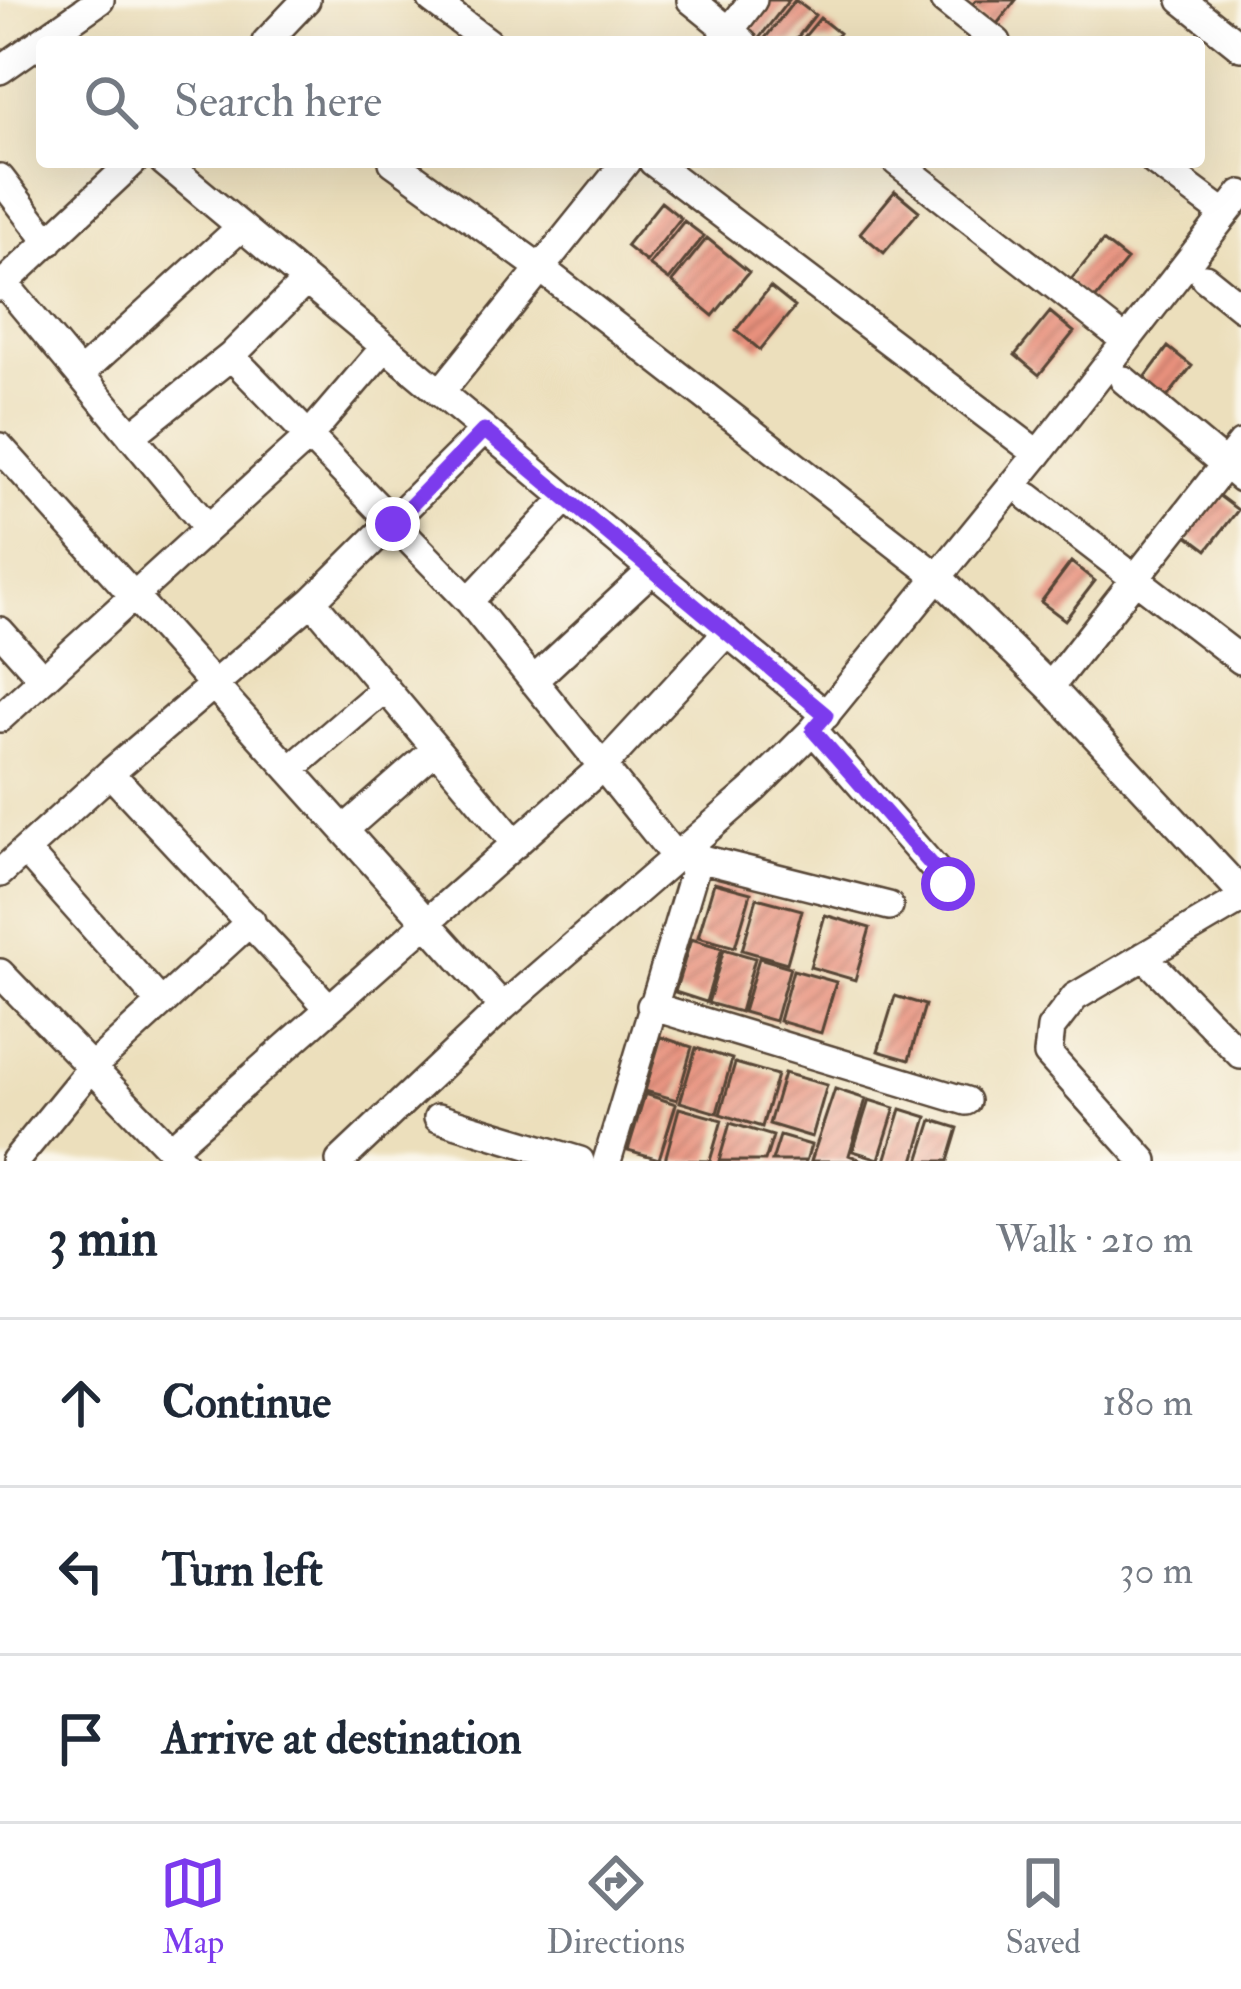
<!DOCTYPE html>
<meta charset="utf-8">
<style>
body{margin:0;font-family:"IM FELL Double Pica",serif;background:#f2f2f3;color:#1f2937}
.stop{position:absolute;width:36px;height:36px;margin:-27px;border:9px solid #7c3aed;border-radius:50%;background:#fff}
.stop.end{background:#7c3aed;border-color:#fff;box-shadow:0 3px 12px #0008}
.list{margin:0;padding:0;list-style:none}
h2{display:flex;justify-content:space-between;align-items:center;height:156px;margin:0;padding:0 48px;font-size:51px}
h2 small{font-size:39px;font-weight:400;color:#747a83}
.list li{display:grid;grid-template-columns:78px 1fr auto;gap:36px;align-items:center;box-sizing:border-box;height:168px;padding:0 48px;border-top:3px solid #e0e1e3}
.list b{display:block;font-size:45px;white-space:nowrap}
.list em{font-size:39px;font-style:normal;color:#747a83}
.icon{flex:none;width:66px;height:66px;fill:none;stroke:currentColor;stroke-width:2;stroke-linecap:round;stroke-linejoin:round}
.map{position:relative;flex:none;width:1241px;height:1161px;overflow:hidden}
.search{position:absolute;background:#fff;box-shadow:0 12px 48px #0002;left:36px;right:36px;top:36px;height:132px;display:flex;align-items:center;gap:30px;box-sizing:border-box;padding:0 42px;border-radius:12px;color:#747a83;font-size:45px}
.sheet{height:660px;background:#fff}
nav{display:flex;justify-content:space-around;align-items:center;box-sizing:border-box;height:168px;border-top:3px solid #e0e1e3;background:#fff;font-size:33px;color:#747a83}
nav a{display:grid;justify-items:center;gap:6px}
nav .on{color:#7c3aed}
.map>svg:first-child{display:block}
</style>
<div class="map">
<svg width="1241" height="1161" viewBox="0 0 1241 1161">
<defs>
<pattern id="building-hatch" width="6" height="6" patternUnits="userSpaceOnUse" patternTransform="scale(3)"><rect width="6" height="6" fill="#e8917d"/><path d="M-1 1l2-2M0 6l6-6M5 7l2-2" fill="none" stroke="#bd7766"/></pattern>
</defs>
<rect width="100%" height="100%" fill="#fbf7ec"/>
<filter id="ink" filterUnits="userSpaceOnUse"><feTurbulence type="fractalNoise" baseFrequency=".00833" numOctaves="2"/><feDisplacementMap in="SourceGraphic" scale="24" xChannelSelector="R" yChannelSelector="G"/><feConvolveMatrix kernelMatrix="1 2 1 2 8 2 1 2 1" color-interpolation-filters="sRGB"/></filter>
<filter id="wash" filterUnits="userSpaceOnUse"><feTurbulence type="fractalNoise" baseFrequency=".004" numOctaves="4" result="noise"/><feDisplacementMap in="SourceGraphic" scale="48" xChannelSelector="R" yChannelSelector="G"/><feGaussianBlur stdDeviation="2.7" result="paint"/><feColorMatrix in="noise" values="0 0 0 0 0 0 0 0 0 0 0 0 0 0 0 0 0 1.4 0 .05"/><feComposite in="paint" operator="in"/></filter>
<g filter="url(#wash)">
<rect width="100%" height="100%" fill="#ecdfbc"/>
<g id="blocks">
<path fill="url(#building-hatch)" d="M757,0H789L757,41L737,25Z
M795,0L815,15L794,42H762Z
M976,0H1016L993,29L969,9Z
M820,18L839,33L832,42H800Z
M895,191L919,211L884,253L860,233Z
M661,202L681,218L646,262L626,246Z
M684,221L704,236L669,280L649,265Z
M707,238L749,272L713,316L672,282Z
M1103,241L1127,260L1092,303L1068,283Z
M770,287L795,307L760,350L736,330Z
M1050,312L1074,332L1039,375L1015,355Z
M1168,347L1192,366L1161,405L1138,387Z
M1214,492L1238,510L1207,550L1183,532Z
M1071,562L1095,581L1065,620L1041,602Z
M714,883L751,893L735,947L698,937Z
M757,898L802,910L787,963L742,950Z
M825,915L870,928L855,980L810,967Z
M691,939L722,948L706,1002L675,992Z
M724,949L755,958L740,1012L708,1003Z
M759,958L790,967L775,1021L743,1012Z
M793,970L836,982L821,1033L779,1021Z
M895,996L925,1005L909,1060L878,1051Z
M661,1037L692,1047L677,1100L645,1091Z
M696,1048L732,1059L717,1113L680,1102Z
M735,1063L777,1075L762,1127L720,1114Z
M784,1073L827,1085L812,1137L769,1124Z
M835,1089L866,1099L849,1155L864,1161H811Z
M645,1094L676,1104L659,1159L628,1150Z
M869,1100L895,1108L879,1159L853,1151Z
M679,1108L722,1120L710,1161L665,1160Z
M901,1109L927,1117L914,1161H885Z
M932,1120L958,1128L948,1161H919Z
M730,1123L773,1136L765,1161H719Z
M780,1136L811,1145L806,1161H772Z"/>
</g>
</g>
<g filter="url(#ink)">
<use href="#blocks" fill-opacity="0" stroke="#564536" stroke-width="3"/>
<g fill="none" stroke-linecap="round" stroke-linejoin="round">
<g stroke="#564536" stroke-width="32">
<path id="street" d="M432,0L488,42
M691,0L743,42
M944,0L997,42
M1182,0L1241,47
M266,42L306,0
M721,42L753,0
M0,70L100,0
M164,162L826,715
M393,162L543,270L937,576L1050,687L1241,892
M653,162L1038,454
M897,162L1126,341
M1155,162L1225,214
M0,178L49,242
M1205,278L1241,307
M4,283L207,527
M0,287L133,162
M231,356L469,601L674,855
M80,374L241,227
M1124,380L1241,478
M440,393L626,162
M131,436L231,356L306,281
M0,447L503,1007
M1029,497L1241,660
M312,601L516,844
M469,601L566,498
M0,631L43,679
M533,681L652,570
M1050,687L1241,444
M0,718L307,438L385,347
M813,730L948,884
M290,770L385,688
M110,773L329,1008
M344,830L436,749
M26,851L161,1003
M0,873L110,773L312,601L484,430
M1144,956L1241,1055
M0,973L182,1161
M651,1006L966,1101
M438,1118L580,1161
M172,1148L602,767L727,632
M15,1161L92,1067L251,921
M340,1161L503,1007L755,788L813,730L1038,454L1241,194
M607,1161L698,858L889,906
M1144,1161L1048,1054L1051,1028L1075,997L1241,899"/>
</g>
<use href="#street" stroke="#fff" stroke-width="27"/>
</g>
</g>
<g fill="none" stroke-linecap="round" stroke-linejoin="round" filter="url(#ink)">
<path stroke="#7c3aed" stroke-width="15" d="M393,524L484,430L826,715L813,730L948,884"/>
</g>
</svg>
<div class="stop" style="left:948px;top:884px"></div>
<div class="stop end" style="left:393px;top:524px"></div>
<div class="search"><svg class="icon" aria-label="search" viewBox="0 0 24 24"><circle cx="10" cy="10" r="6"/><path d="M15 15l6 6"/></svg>Search here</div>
</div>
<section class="sheet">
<h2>3 min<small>Walk · 210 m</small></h2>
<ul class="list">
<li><svg class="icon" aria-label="ahead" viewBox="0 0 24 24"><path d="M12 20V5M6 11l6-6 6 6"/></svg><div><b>Continue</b></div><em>180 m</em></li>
<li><svg class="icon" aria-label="left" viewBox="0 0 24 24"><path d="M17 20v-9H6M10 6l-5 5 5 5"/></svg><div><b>Turn left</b></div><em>30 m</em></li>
<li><svg class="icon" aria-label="arrive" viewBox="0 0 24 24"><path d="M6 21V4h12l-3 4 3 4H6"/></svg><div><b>Arrive at destination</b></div></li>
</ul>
</section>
<nav>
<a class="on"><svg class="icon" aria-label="map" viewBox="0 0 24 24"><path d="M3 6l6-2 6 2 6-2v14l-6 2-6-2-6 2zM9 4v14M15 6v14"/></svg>Map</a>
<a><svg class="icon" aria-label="directions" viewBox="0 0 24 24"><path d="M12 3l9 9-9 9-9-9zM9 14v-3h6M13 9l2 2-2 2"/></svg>Directions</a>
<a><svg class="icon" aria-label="saved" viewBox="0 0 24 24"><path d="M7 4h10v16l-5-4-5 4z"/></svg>Saved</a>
</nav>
